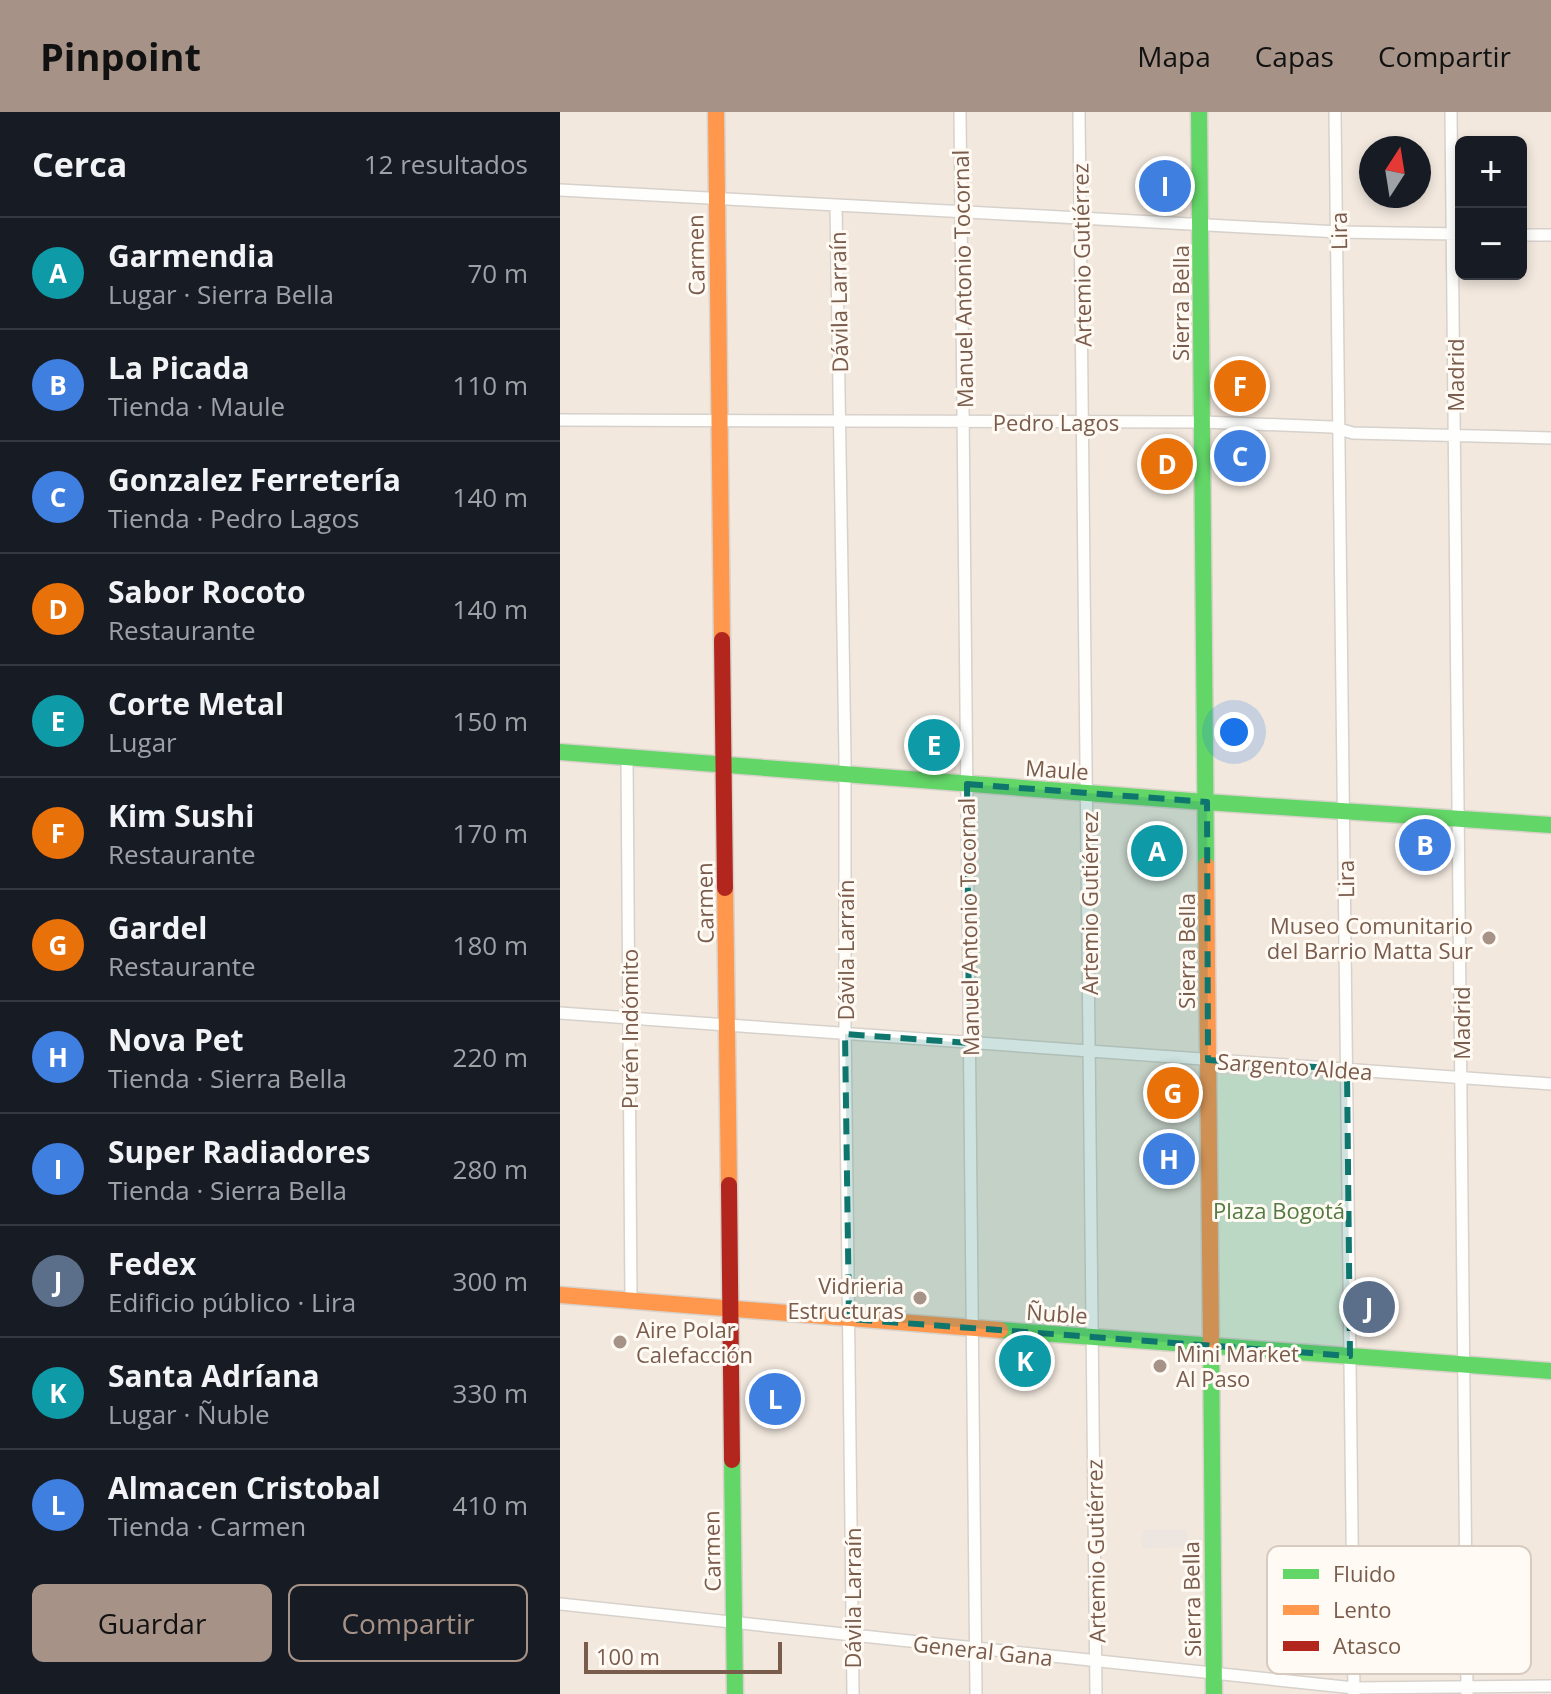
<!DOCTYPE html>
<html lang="es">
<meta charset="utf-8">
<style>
body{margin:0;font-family:"Open Sans",sans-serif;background:#20242c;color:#f1f3f6}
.controls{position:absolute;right:24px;top:24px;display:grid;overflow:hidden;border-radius:12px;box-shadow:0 4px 12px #0003}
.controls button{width:72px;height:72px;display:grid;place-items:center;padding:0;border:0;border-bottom:2px solid #363941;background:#171b24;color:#f1f3f6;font:40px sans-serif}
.compass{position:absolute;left:799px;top:24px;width:72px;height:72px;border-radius:50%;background:#171b24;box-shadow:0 4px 12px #0003;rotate:12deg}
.scale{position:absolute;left:24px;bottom:20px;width:198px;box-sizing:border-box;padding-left:8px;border:4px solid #7a5c4d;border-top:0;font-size:22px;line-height:28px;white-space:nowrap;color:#7a5c4d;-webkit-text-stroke:6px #fffaf3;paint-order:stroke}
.you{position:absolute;left:674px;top:620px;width:28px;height:28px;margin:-20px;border:6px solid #fff;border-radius:50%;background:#1a73e8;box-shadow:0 0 0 12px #1a73e833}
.badge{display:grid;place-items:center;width:52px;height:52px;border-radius:50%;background:#a69286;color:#fff;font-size:26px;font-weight:700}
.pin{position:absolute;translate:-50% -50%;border:4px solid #fff;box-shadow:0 2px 8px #0006}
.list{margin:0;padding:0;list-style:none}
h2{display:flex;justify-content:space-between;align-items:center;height:104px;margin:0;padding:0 32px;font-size:34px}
h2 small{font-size:26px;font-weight:400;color:#9ea1a6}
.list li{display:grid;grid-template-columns:52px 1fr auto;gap:24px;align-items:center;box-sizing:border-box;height:112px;padding:0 32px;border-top:2px solid #363941}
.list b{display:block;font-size:30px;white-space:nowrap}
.list p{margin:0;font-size:26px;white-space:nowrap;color:#9ea1a6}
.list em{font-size:26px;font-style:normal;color:#9ea1a6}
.actions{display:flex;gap:16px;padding:24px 32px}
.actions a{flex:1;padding:18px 0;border:2px solid #a69286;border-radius:12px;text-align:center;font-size:28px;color:#a69286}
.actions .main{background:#a69286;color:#111}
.map{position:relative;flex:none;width:991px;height:1582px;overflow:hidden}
header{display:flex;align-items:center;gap:48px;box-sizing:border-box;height:112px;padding:0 40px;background:#a69286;color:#111}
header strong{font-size:38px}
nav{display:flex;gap:44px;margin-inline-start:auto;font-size:28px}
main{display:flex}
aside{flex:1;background:#171b24}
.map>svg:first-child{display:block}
</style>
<header>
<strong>Pinpoint</strong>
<nav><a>Mapa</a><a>Capas</a><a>Compartir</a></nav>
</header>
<main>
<aside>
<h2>Cerca<small>12 resultados</small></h2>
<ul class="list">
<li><span class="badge" style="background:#0f9aa8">A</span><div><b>Garmendia</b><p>Lugar · Sierra Bella</p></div><em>70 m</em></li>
<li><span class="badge" style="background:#3f7fe0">B</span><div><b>La Picada</b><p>Tienda · Maule</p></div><em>110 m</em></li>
<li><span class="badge" style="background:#3f7fe0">C</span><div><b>Gonzalez Ferretería</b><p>Tienda · Pedro Lagos</p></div><em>140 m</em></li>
<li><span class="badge" style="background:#e8710a">D</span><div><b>Sabor Rocoto</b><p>Restaurante</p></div><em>140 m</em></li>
<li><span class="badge" style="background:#0f9aa8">E</span><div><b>Corte Metal</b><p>Lugar</p></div><em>150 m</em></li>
<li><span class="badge" style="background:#e8710a">F</span><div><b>Kim Sushi</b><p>Restaurante</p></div><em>170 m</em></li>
<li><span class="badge" style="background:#e8710a">G</span><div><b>Gardel</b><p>Restaurante</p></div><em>180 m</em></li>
<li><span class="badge" style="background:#3f7fe0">H</span><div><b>Nova Pet</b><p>Tienda · Sierra Bella</p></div><em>220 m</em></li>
<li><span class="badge" style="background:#3f7fe0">I</span><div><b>Super Radiadores</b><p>Tienda · Sierra Bella</p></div><em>280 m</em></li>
<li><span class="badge" style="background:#5c6f8a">J</span><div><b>Fedex</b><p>Edificio público · Lira</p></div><em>300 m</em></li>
<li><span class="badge" style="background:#0f9aa8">K</span><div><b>Santa Adríana</b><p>Lugar · Ñuble</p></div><em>330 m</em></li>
<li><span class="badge" style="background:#3f7fe0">L</span><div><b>Almacen Cristobal</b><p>Tienda · Carmen</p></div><em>410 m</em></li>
</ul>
<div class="actions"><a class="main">Guardar</a><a>Compartir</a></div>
</aside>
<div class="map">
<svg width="991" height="1582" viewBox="0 0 991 1582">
<rect width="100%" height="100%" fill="#f9f5f0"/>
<path fill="#f2e8de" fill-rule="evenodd" d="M0,0H991V1582H0ZM901,30H961V162H901ZM811,36H859V84H811Z"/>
<path fill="#ede5e0" d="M582,1418H627L628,1435L582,1436Z"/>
<path fill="#e7f0db" d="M658,963L779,970L781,1233L659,1225Z"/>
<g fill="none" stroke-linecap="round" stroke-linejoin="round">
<g stroke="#d7d1cb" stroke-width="14">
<path id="street" d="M400,0L416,1582
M519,0L536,1582
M775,0L794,1582
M891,0L907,1582
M0,78L778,120L898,122
M276,94L285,646V911L293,1582
M961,123H991
M0,308L643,310L772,315L793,321L991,326
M67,646L71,1189
M0,901L991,972
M0,1492L794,1576L991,1574"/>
</g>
<g stroke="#d9d2cb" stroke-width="19">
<path id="fast" d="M639,0L646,753
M0,640L631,689L991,713
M440,1218L991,1259
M651,1230L654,1582
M172,1348L175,1582"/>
</g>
<g stroke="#d9d2cb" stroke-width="19">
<path id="slow" d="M156,0L162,528
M646,753L651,1230
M165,776L169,1073
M0,1183L440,1218"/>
</g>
<g stroke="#d9d2cb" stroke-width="19">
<path id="jam" d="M162,528L165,776
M169,1073L172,1348"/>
</g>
<use href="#street" stroke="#fefefd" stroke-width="11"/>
<use href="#fast" stroke="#63d668" stroke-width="16"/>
<use href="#slow" stroke="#ff974d" stroke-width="16"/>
<use href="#jam" stroke="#b3261e" stroke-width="16"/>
</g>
<path fill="#0f766e" fill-opacity="0.2" stroke="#0f766e" stroke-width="6" stroke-dasharray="16 10" stroke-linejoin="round" d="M407,672L647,690L648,948L787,957L790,1244L289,1207L285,922L409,931Z"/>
<g fill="#a69286" stroke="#fffaf3" stroke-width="3">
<circle cx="929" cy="826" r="8"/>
<circle cx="360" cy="1186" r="8"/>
<circle cx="60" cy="1230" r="8"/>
<circle cx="600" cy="1254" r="8"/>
</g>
<g text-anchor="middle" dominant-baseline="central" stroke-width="6" stroke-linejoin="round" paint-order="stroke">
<g font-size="22" fill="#7a5c4d" stroke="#fffaf3">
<text transform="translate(778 119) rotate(-91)">Lira</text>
<text transform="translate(135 143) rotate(-91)">Carmen</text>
<text transform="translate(521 143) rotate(-91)">Artemio Gutiérrez</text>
<text transform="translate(402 167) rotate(-91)">Manuel Antonio Tocornal</text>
<text transform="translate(278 190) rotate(-91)">Dávila Larraín</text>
<text transform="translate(620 191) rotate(-90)">Sierra Bella</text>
<text transform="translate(895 263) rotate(-90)">Madrid</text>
<text x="496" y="310">Pedro Lagos</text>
<text transform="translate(497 657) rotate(4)">Maule</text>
<text transform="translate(785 767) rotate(-91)">Lira</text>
<text transform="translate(144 791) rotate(-91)">Carmen</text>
<text transform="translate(529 791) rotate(-90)">Artemio Gutiérrez</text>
<text transform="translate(408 815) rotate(-91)">Manuel Antonio Tocornal</text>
<text transform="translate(285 838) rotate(-90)">Dávila Larraín</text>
<text transform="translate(626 839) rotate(-90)">Sierra Bella</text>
<text transform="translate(901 911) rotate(-90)">Madrid</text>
<text transform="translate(69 917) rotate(-90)">Purén Indómito</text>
<text transform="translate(735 954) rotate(4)">Sargento Aldea</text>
<text transform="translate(497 1201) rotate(4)">Ñuble</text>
<text transform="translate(151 1439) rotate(-91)">Carmen</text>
<text transform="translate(535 1439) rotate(-91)">Artemio Gutiérrez</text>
<text transform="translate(292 1486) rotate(-90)">Dávila Larraín</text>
<text transform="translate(631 1487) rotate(-91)">Sierra Bella</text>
<text transform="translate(423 1538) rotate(6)">General Gana</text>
</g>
<g font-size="22" fill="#7a5c4d" stroke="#fffaf3" text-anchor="end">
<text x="913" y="813">Museo Comunitario<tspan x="913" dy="25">del Barrio Matta Sur</tspan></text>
<text x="344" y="1173">Vidrieria<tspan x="344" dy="25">Estructuras</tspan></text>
<text x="76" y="1217" text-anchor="start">Aire Polar<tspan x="76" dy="25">Calefacción</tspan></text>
<text x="616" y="1241" text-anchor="start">Mini Market<tspan x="616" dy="25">Al Paso</tspan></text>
</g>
<g font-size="22" fill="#537a41" stroke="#fffaf3">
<text x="719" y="1098">Plaza Bogotá</text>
</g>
</g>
<rect x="707" y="1434" width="264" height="128" rx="12" fill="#fffaf3" stroke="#d7cbc1" stroke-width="2"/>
<rect x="723" y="1457" width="36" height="10" fill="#63d668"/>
<rect x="723" y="1493" width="36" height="10" fill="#ff974d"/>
<rect x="723" y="1529" width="36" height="10" fill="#b3261e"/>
<g font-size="22" fill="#7a5c4d">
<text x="773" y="1470">Fluido</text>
<text x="773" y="1506">Lento</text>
<text x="773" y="1542">Atasco</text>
</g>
</svg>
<div class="controls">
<button>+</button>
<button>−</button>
</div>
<svg class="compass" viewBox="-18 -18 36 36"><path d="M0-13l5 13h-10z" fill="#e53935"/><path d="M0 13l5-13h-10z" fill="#9ea1a6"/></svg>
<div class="scale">100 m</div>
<div class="you"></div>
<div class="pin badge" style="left:597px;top:739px;background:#0f9aa8">A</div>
<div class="pin badge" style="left:865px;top:733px;background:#3f7fe0">B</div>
<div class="pin badge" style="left:680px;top:344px;background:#3f7fe0">C</div>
<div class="pin badge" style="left:607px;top:352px;background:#e8710a">D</div>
<div class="pin badge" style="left:374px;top:633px;background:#0f9aa8">E</div>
<div class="pin badge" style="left:680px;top:274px;background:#e8710a">F</div>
<div class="pin badge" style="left:613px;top:981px;background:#e8710a">G</div>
<div class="pin badge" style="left:609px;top:1047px;background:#3f7fe0">H</div>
<div class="pin badge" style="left:605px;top:74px;background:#3f7fe0">I</div>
<div class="pin badge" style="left:809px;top:1195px;background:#5c6f8a">J</div>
<div class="pin badge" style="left:465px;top:1249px;background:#0f9aa8">K</div>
<div class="pin badge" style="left:215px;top:1287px;background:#3f7fe0">L</div>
</div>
</main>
